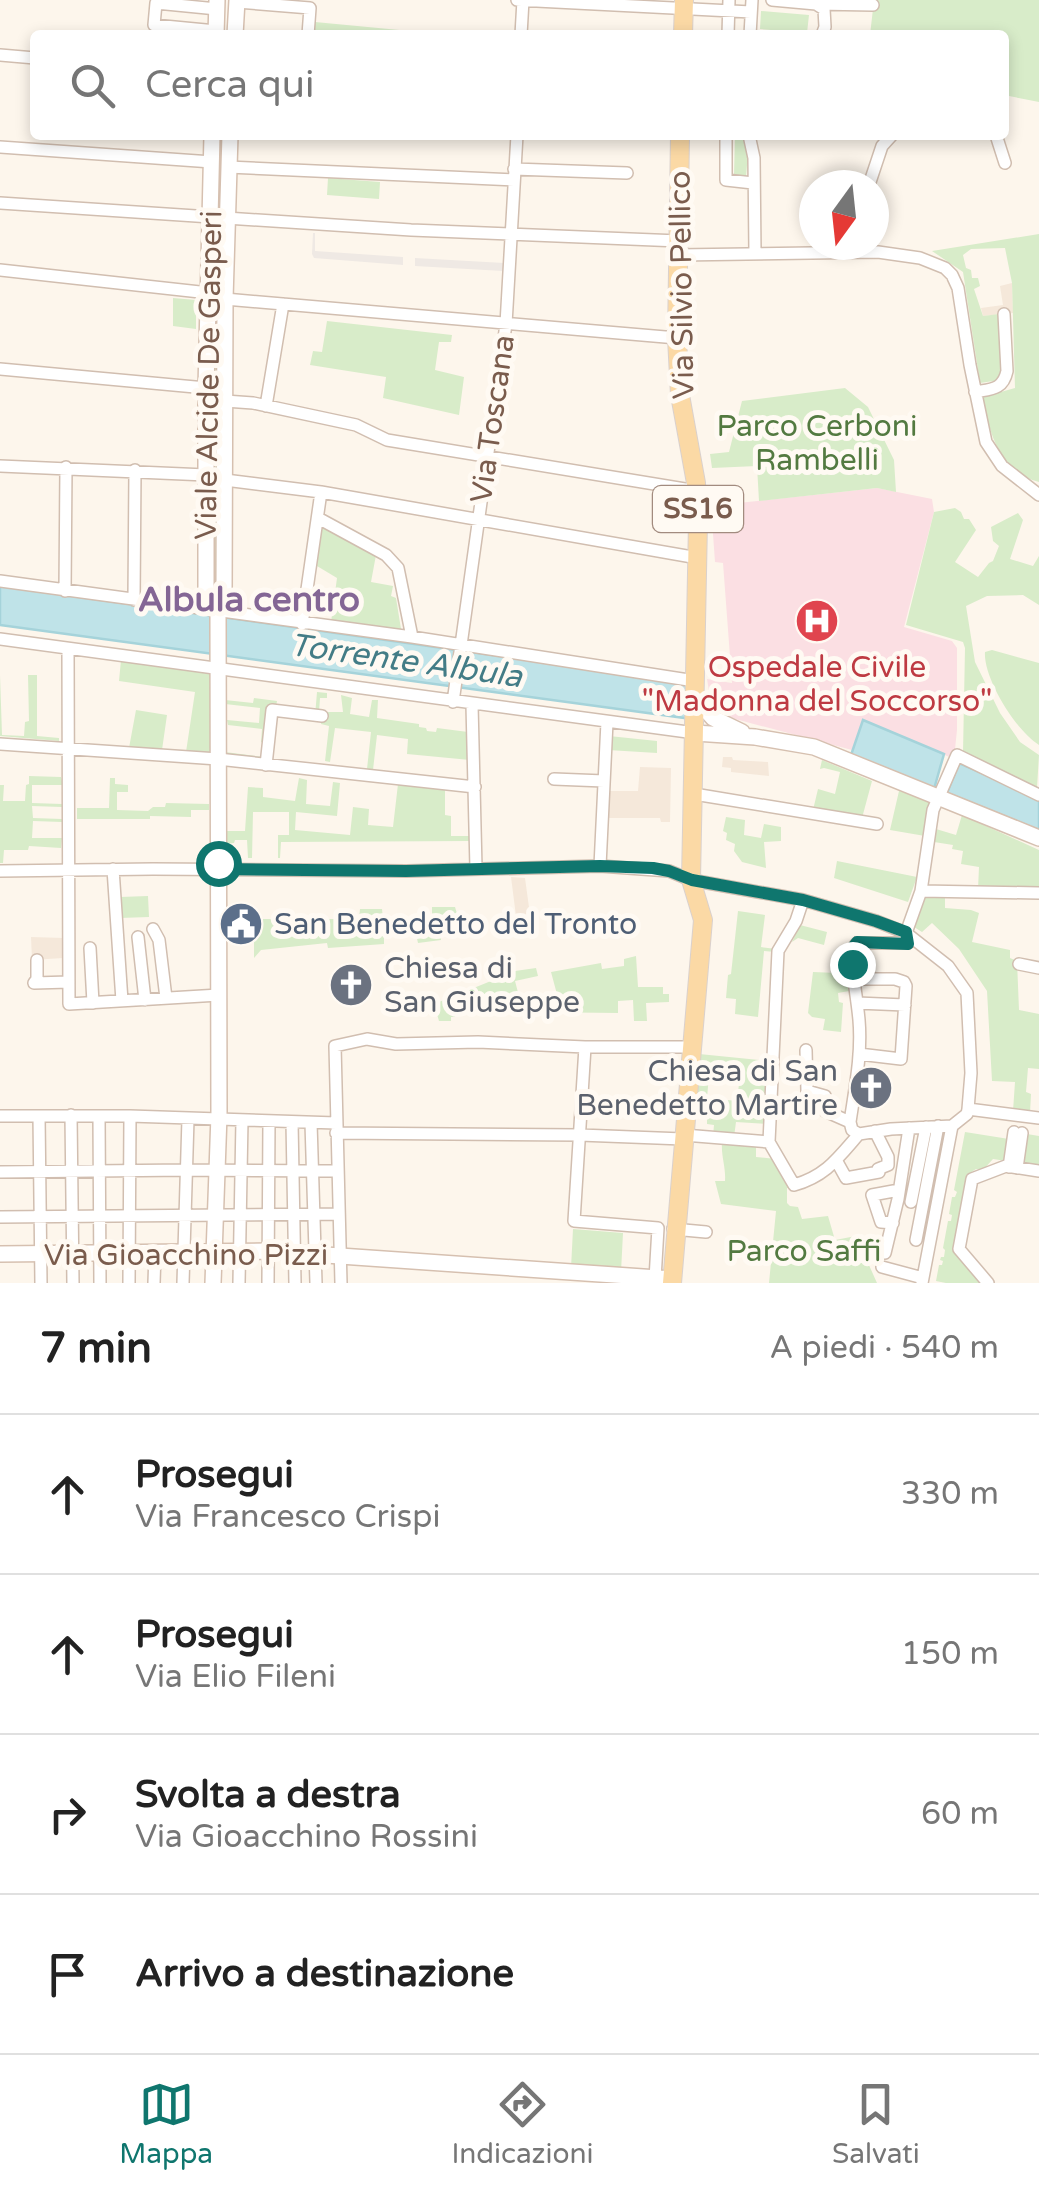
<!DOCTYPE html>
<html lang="it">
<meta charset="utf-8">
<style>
body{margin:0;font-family:"Varela Round",sans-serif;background:#f6f6f6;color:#222}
.compass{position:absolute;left:799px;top:170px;width:90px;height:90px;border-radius:50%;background:#fff;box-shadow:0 5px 15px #0003;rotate:195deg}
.stop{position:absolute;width:30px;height:30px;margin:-22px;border:8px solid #0f766e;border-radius:50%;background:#fff}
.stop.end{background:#0f766e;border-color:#fff;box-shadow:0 2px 10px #0008}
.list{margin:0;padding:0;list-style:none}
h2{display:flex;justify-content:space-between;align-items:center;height:130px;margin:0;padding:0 40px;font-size:42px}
h2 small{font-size:32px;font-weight:400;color:#767676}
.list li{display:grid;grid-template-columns:65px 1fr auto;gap:30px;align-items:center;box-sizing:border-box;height:160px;padding:0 40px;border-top:2px solid #e0e0e0}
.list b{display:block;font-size:38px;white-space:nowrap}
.list p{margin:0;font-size:32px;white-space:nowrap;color:#767676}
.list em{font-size:32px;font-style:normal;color:#767676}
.icon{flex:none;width:55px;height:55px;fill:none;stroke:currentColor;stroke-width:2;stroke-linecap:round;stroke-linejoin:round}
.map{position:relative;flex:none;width:1039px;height:1283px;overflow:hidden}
.search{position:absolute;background:#fff;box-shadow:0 5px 15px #0003;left:30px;right:30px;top:30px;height:110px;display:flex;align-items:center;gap:25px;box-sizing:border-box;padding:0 35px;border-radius:10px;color:#767676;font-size:38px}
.sheet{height:770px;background:#fff}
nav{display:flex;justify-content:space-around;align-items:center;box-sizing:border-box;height:140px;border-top:2px solid #e0e0e0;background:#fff;font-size:28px;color:#767676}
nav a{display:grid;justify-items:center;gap:5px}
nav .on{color:#0f766e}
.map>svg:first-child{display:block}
</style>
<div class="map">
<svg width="1039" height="1283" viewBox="0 0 1039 1283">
<rect width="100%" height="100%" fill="#fdf6ec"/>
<path fill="#f5e8da" d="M1012,283L1013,313L983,316L981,308L1003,305L1000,286Z
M723,757H732L733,760L768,762L769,776L731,772V768L722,767Z
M640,767L671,768L670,822H661L660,818H605L607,791H638Z
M511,877L525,878L531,922L517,924Z
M31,937L64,938L63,958L32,960Z"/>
<path fill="#efe9e4" d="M313,233H315V251L403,257V265L314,258L312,254Z
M415,258L504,263L503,271L415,266Z"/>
<path fill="#fbdfe3" d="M877,488L932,499L934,512L904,627L952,641L957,648V730L954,759L863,720L852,750L724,716L712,709L707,679L732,683L723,563L715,562L711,506Z"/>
<path fill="#d8ecc9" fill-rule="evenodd" d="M874,0H1039V102L1004,95V35H870Z
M761,11L809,15L807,33L760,29Z
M315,22L410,31V35H315Z
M735,135H743L748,153L746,177L734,175Z
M328,178L380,182L379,199L327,195Z
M215,225H220V430L214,426Z
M1039,234V482C999,472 989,432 983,397L1015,388L1012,283L1005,248L971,249L963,255L966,268L971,270L972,278H978L980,286L974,289L983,316L999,314L1004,369L1000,380L980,383L963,272L932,251Z
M173,298L196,300V329L173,326Z
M327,321L452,335L451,342H439L435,370L464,377L459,415L383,398L386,377L310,365L313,351L322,352Z
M845,388L868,407L894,460L896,492L877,488L759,501L757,466L712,468L710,454L729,452L742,401Z
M212,457H220L217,597L211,593Z
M955,508L961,512L964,519H969L976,530L955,562L978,577L989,563L993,561L999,546L993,541L991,527L1018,513L1023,520L1010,559L1033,566L1039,556V605L1023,595L987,596L966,606L975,662L1000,713L1020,742L1039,755L1037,788L963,753L965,648L963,642L906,625L934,512Z
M322,523L376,555L371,582L393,586L391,596L396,598L401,629L392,630L331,622L337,578L317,566Z
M992,650L1039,663V745C1016,731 983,678 985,652Z
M121,660L211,672V753L186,752L195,692L119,681Z
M0,675L2,735L24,736L25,722L29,721L28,675H37V736L59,738V741L0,736Z
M317,692L327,693V698H320L319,712H343L341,695L352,698L350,714L369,717L372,700H378L377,718L419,724V727L426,728L427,731L436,732L437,728L468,732L470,760L407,754L408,739L377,735L373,770L367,769L371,732L335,728L330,762L325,761L329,726L321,724L322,717L315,716Z
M254,698L277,701L267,759L225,755V752L263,757L265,743L261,742L262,729L228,725L227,720L259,723L260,708L225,704V700L253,703Z
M136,710L167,715L162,750L129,748Z
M609,736L657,741V753L608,750Z
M822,760L872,781L862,818L813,810L818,789L835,794L840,772L824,768L820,769Z
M29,776L61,777L63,785H32V803L62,804V807L32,806L33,818L62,819V822L33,821L32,838H62L61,848L29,846L28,850H4L3,863H0V785H4L3,801H25L26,785L29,784Z
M110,778H115V784L128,785V792H117V810L148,811L153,807H165L166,803L209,804V810H191V817L150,816V819H77V808H109Z
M299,778L307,780L306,804L330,806L333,782L340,783L337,816L296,812L295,830L350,835L353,807L369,809L368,825L393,827L398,784L445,789V815L451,816V836H470V841L281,842L280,858H278V835H289V812H253L252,858H248L247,840H235L234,843L225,844V831H245L248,787L263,788V797L295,801Z
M899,791L931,801L925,836L890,830Z
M962,815L1039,850V889H978L979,867L961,864L963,851L952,849L953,845L934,842L936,829L956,835Z
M726,817L745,820L744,835L761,838L764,824L781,827V841L764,842L766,868L742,862L734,851L735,844L726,840L727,833L723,831Z
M837,861L917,877L908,902L834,878Z
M148,896L149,917L120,918V897Z
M945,896V908L971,910L979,913L972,942L1010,950V958L1017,961L1019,1010L1039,1014V1069L1028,1068L1026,1092L1031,1094L1030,1113L1013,1111L1015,1082L992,1081L987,991L959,949L932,923L922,932L914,927L917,914L926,897Z
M432,907H455L461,927L440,928L441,940L418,943L416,934L394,935V926H384V944L328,948L327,943L261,950L254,958V930L247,929V919H359L360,909H382L383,919L432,918Z
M738,911L765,915L761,947L776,949L775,952L764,951L758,1017L735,1014L736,999L726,998L728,975L731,974Z
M800,925L827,932L824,945L798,938L792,942Z
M636,956L638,987H663V994H669V1002L646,1003L647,1021H634L633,1000L618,1001V1013L456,1011L455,1017H451V1021H439L434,1004L491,981L494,974L536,968L538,976L515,981L521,1004L558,998L551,972L601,963L602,969L624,966V959Z
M813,972L837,973L838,983L848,982L849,991L838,993L839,1002L843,1003L841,1032L823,1030L825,1019L812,1017L808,1013Z
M699,1054L770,1061L767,1124L736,1122L734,1137L713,1136L714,1125L707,1124V1117L703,1116L704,1105L694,1104ZM710,1064L741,1067L737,1101L707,1098Z
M965,1132L1009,1139L1006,1161L993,1159L983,1170L976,1169L970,1173L955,1253L979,1279V1283H946L936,1281L939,1265H942L943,1261L940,1260L941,1257H944L945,1250L943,1248L948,1221H951L952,1215L949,1214L952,1197H955L957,1192L954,1190Z
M1027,1134L1039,1136V1168L1024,1165Z
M722,1142L756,1145V1157L776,1159L791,1187L787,1188V1203L790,1206L798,1207L802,1219L828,1216L835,1240L856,1236L877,1283H769L776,1211L721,1204L715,1181H725C726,1167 721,1157 722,1142Z
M573,1229L623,1233L621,1272L571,1268Z"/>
<path fill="#bfe3e8" stroke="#a5d3da" stroke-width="2.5" d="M0,586L693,683L692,719L0,625Z
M863,720L944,754L934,789L851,755Z
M959,763L1039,798V830L947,793Z"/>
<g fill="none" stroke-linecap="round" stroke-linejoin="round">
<g stroke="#d1beb0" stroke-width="14">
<path id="street" d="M517,0L751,12
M772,0L816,4L824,9L825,27L822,35
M237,2L310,8L308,35
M816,4L873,5
M216,31L154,25L156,3L217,9
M521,35L523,0
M728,35L729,0
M750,35L752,0
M0,55L35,58
M726,135V180L753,183
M749,135L754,158L755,253
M996,135L1005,163
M0,147L212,162
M228,167L514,180
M514,169L627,173
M869,185L882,146L892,135
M0,203L211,217
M226,218L411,230L679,241
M679,255L878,252L920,258L945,268L952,275L958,288L970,365L986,442L1002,466L1039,495
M0,270L209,293
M225,299L677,338
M0,369L206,388
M975,392C991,389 1003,390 1007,371L1004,314
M225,401L253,403L356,425L387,440L697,491
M266,406L283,304
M0,466L206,475
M225,480L321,492L698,558
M318,518L386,555L398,568L412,637
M0,581L412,637L695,681
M65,591L66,467
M134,600L135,470
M302,624L321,492
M0,639L695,733
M68,649L69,1004L219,995
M453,702L506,324L517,135
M472,705L476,868
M0,744L218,759L475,787
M266,765L272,710L322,716
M554,779L604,781
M694,794L877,824
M600,866L607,722
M113,869L122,1001
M0,871L153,869L407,871L600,866L669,871L691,880L803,900L876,921L906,933L948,966L967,993L971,1073L968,1109
M921,891L1039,893
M153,929L159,940L166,998
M138,937L145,1000
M90,948L93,1003
M37,960V979L34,983L69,982
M1019,964L1039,968
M852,979H895L904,982L906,986L901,1059L859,1054
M857,1003L905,1005
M585,1047L574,1221L658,1228L655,1279
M806,1050L807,1091L825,1096V1111L850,1122
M968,1109L1039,1118
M71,1115L73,1283
M0,1116H130L336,1123
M39,1116L41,1283
M99,1116L100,1283
M292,1122L295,1283
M311,1123L316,1283
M336,1133L580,1135L683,1139
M859,1134L852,1130L850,1122C855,1088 862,1054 859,1020C857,997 852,974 851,950L857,943H908L906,933L921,891L933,810L957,755L1039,795
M859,1134L891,1129L952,1126L967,1114L968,1109
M684,1135L769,1142L794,1185C826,1176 838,1158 859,1134
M769,1142L778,951L796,921L803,900
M836,1160L846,1178L879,1172L878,1169L888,1165V1157L875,1131
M1009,1167L1014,1132
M1017,1168L1022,1133
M0,1172L187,1170L337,1171
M911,1202L926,1127
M0,1217L338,1214
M893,1223L881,1222L872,1195L899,1190
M673,1229L706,1232
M916,1240L938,1126
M885,1253L898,1199L909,1128
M882,1267L923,1278
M129,1283L130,1116
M154,1283L155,1253
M183,1283L188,1119
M239,1283L242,1120
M268,1283L269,1121
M341,1283L335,1046L367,1039L396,1044L478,1042L585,1047H691
M922,1283L952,1126
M988,1283L959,1249L972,1179L1006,1166L1039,1171"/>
</g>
<g stroke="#d6c0b0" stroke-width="18">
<path id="secondary" d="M216,35L217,0
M235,35L237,0
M212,135L206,388V596L218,610
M695,698L713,718L742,732
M695,733L755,737L814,747L1039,838
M0,1254L268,1251L672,1279
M213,1283L219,1115L218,610L224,595L225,299L230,135"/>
</g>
<g stroke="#dad1cd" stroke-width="20">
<path id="primary" d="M683,35L684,0
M672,1283L703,920L691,880L698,522L696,483L680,395L677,338L680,135"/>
</g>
<use href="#street" stroke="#fff" stroke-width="11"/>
<use href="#secondary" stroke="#fff" stroke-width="15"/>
<use href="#primary" stroke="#fbd9a5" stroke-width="18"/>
</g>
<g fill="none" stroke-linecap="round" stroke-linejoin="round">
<path stroke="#0f766e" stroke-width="12" d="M218,863V869L406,871L600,866L653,868L669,871L692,880L803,900L876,921L906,932L908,944L857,942L851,950L852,964"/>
</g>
<defs>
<g id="hospital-disc" transform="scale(2.25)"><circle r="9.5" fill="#e0444e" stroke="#fffaf3"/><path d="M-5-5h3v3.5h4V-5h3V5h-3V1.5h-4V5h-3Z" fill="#fff"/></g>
<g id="civic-disc" transform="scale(2.25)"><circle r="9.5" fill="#5c6f8a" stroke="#fffaf3"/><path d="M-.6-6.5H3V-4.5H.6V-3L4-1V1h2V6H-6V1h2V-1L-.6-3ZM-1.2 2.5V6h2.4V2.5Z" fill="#fff"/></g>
<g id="church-disc" transform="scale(2.25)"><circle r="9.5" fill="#6b7280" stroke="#fffaf3"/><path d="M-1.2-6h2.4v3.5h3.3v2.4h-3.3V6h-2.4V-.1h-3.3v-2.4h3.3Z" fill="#fff"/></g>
</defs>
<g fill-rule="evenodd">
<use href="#hospital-disc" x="817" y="621"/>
<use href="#civic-disc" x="241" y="924"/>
<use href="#church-disc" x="351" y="985"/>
<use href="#church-disc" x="871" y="1088"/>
</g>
<g text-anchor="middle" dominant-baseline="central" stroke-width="10" stroke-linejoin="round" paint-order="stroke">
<rect fill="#fffaf3" stroke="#a28b7f" stroke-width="2.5" x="653" y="486" width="90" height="46" rx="8"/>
<g font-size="28" font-weight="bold" fill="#7a5c4d">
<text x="698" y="509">SS16</text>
</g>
<g font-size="30" fill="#7a5c4d" stroke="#fffaf3">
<text transform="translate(682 285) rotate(-91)">Via Silvio Pellico</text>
<text transform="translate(209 375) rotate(-89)">Viale Alcide De Gasperi</text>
<text transform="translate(493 419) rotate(-82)">Via Toscana</text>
<text x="186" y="1255">Via Gioacchino Pizzi</text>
</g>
<g font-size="30" fill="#537a41" stroke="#fffaf3">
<text x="817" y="426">Parco Cerboni<tspan x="817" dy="34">Rambelli</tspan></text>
<text x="804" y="1251">Parco Saffi</text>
</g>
<g font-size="30" fill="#be3a42" stroke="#fffaf3">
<text x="817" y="667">Ospedale Civile<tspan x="817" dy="34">"Madonna del Soccorso"</tspan></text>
</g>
<g font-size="30" fill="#4e5e75" stroke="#fffaf3" text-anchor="start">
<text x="274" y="924">San Benedetto del Tronto</text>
</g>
<g font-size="30" fill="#5b616d" stroke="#fffaf3" text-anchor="start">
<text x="384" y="968">Chiesa di<tspan x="384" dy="34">San Giuseppe</tspan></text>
<text x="838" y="1071" text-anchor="end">Chiesa di San<tspan x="838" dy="34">Benedetto Martire</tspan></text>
</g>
<g font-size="32" font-style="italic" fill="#437c86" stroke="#fffaf3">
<text transform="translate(406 661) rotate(8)">Torrente Albula</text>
</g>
<g font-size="35" font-weight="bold" fill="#846695" stroke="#fffaf3">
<text x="249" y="600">Albula centro</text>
</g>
</g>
</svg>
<svg class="compass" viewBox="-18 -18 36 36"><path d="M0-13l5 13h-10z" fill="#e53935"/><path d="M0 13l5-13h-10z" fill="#767676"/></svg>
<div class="stop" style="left:218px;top:863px"></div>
<div class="stop end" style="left:852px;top:964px"></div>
<div class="search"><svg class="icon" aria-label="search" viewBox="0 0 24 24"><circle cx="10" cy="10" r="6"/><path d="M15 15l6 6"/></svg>Cerca qui</div>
</div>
<section class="sheet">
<h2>7 min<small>A piedi · 540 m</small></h2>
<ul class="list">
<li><svg class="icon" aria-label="ahead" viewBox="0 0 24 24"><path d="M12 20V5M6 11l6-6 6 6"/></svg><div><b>Prosegui</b><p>Via Francesco Crispi</p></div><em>330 m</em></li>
<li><svg class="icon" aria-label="ahead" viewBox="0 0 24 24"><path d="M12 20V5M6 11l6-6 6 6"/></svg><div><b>Prosegui</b><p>Via Elio Fileni</p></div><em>150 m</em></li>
<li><svg class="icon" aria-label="right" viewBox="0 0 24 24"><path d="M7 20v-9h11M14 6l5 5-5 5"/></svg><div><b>Svolta a destra</b><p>Via Gioacchino Rossini</p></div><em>60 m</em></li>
<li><svg class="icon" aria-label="arrive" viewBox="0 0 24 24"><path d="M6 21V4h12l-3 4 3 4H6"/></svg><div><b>Arrivo a destinazione</b></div></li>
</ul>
</section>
<nav>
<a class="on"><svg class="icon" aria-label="map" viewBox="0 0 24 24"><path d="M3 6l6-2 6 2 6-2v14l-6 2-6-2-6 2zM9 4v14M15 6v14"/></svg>Mappa</a>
<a><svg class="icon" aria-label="directions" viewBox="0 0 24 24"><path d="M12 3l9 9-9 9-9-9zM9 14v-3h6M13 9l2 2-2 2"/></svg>Indicazioni</a>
<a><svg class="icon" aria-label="saved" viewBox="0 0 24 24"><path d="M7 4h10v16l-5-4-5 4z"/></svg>Salvati</a>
</nav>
